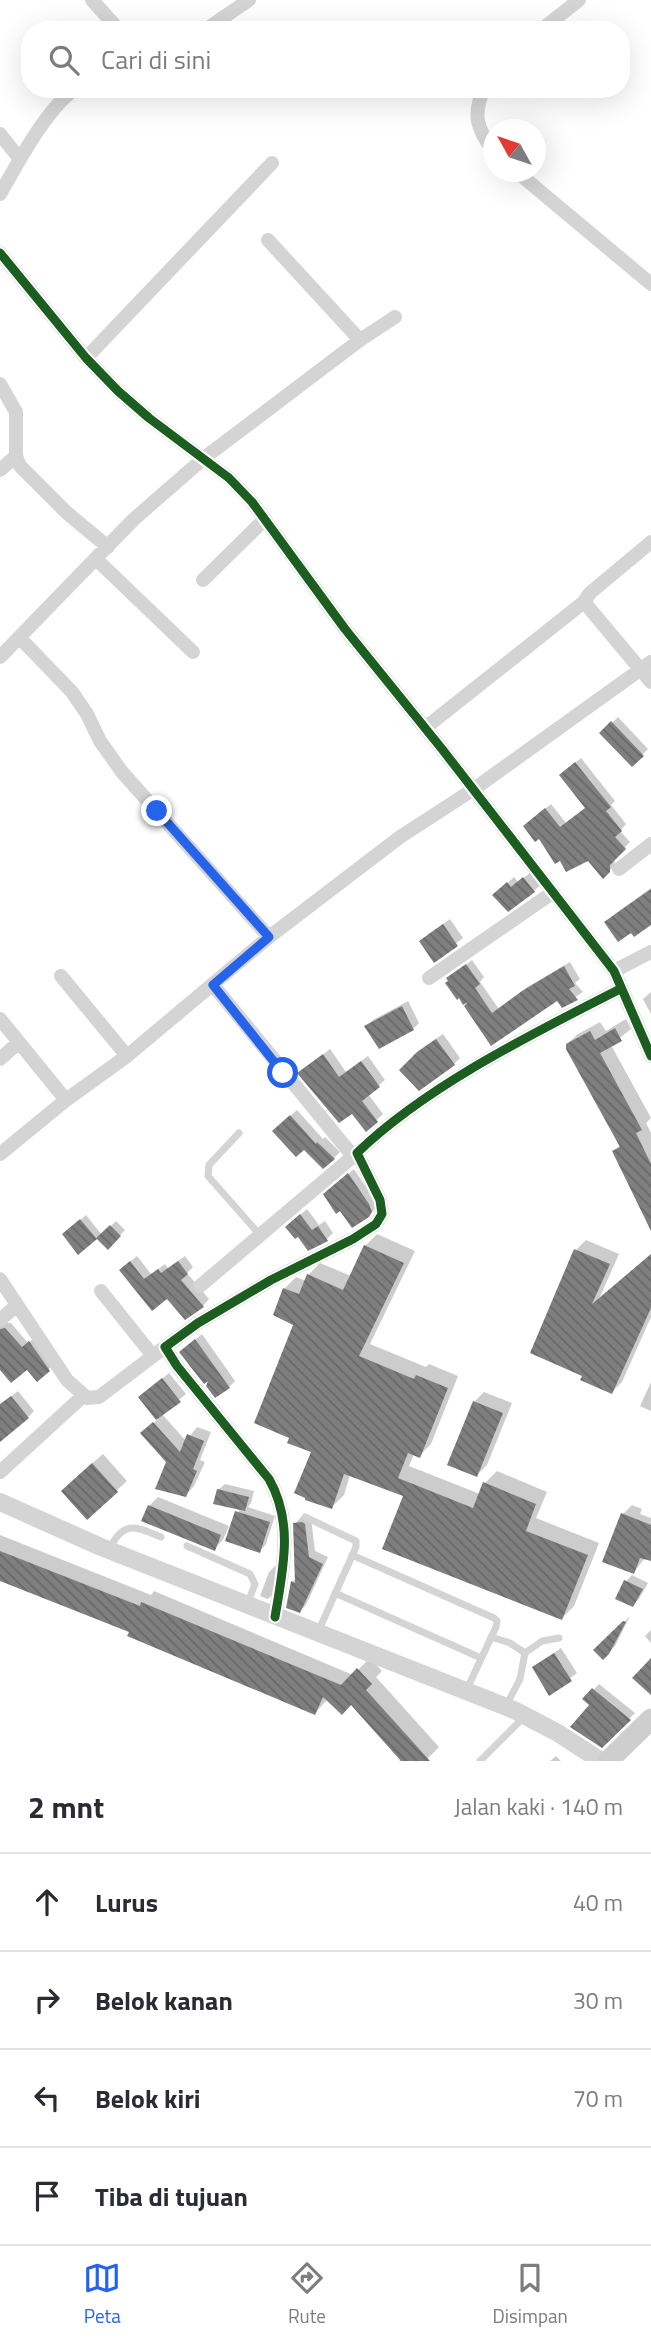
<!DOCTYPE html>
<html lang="id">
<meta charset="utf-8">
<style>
body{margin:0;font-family:"Titillium Web",sans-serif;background:#f7f7f7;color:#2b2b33}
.compass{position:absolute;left:483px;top:119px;width:63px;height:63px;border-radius:50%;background:#fff;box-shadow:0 7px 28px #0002;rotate:310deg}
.stop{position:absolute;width:21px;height:21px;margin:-16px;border:5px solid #2563eb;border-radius:50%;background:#fff}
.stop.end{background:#2563eb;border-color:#fff;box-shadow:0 2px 7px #0008}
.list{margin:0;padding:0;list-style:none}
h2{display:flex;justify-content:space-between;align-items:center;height:91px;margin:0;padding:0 28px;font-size:30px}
h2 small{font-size:23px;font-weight:400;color:#7c7c81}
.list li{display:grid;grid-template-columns:46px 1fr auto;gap:21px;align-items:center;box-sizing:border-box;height:98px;padding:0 28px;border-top:2px solid #e1e1e2}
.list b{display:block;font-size:26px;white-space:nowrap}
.list em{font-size:23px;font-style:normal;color:#7c7c81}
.icon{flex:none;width:38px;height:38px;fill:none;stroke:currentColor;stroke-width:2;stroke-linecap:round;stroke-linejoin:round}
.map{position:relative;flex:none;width:651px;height:1761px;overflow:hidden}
.search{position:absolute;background:#fff;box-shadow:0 7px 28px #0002;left:21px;right:21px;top:21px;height:77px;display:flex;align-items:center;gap:18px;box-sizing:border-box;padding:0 24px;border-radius:28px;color:#7c7c81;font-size:26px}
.sheet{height:483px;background:#fff}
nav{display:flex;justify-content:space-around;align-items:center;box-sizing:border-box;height:98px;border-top:2px solid #e1e1e2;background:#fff;font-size:19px;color:#7c7c81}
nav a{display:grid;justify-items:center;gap:4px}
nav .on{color:#2563eb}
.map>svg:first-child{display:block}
</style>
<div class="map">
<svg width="651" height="1761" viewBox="0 0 651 1761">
<defs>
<pattern id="building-back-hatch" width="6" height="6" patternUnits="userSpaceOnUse" patternTransform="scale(1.75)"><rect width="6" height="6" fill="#7f7f7f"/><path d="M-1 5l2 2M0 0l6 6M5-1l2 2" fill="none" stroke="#686868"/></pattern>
</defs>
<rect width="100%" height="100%" fill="#fff"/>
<path fill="#0003" d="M618,717L648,749L632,765L602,733Z
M581,758L615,801L611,805L626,824L620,831L630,842L614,858L615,865L609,871L530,821L551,804L566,823L587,807L566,770Z
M530,873L540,885L534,891L495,895L514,877L518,882Z
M651,888V924L631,930L606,922L616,913Z
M450,919L463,938L435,960L427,935Z
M472,960L484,977L480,982L499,1009L529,986L570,962L580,979L575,983L583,992L562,1006L557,999L492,1044L475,997L448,978Z
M651,992V1014L643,999Z
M408,1001L419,1023L413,1029L367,1026L373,1020Z
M626,1019L631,1029L611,1045L651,1118L646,1123L651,1133V1227L614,1151L621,1144L567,1044L578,1034L600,1022L606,1031Z
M443,1034L460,1058L454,1064L401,1070L425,1046Z
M330,1049L346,1072L368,1056L385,1080L368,1094L383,1114L367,1129L353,1111L299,1073Z
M297,1110L323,1139L325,1137L340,1152L334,1158L304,1148L274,1131Z
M354,1169L376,1202L374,1210L368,1216L331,1189Z
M307,1209L319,1225L325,1221L333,1233L327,1239L309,1248L293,1221Z
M86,1215L102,1235L116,1221L125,1230L108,1248L97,1237L79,1252L69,1230Z
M377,1234L415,1251L370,1344L426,1367L429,1364L458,1376L431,1444L419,1456L414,1454L409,1466L480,1494L485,1483L497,1471L547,1492L536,1518L599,1543L574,1606L562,1618L406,1495L350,1475L344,1495L332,1507L314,1451L296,1324L284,1289L296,1277L306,1281L308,1275L320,1263L351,1276L365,1246Z
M586,1240L619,1254L599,1299L651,1254V1317L622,1382L612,1392L576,1250Z
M137,1256L151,1274L165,1264L168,1268L185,1256L193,1267L187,1273L209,1299L203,1306L167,1296L152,1309L127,1264Z
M3,1323H11L28,1343L36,1337L54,1364L48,1370L0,1367V1325Z
M202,1334L235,1381L229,1387L212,1376L188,1346Z
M169,1373L186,1394L162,1414L186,1441L197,1427L211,1432L200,1460L205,1462L194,1486L186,1495L168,1462L143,1433L158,1419L140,1397Z
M651,1382V1411L640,1406Z
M18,1391L34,1411L28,1417L0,1432V1405Z
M484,1392L512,1403L487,1465L477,1475L474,1402Z
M103,1454L127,1481L87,1518L72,1481Z
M225,1484L254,1491L251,1503L248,1507L275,1516L266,1544L260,1551L228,1540L240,1508L218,1490Z
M158,1497L229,1526L223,1540L214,1549L149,1506Z
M632,1505L642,1509L640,1514L651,1518V1560L645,1558L634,1572L623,1514Z
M309,1516L311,1518L315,1551L328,1557L306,1605L300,1611L292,1582L297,1578L295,1524L301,1517Z
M0,1535L151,1595L154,1591L353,1675L370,1658L382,1671L376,1677L439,1747L425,1761H399L401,1759L351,1703L328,1699L315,1713L131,1631L0,1579Z
M275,1566L278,1567L274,1593L268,1599L260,1596L269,1572Z
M632,1575L648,1583L639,1599L633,1605L626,1581Z
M630,1616L615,1646L603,1658L596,1650Z
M651,1630V1643L645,1636Z
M561,1648L577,1673L550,1693L534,1667Z
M599,1684L635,1713L602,1746L592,1705L585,1699Z
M556,1756L561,1761H550Z"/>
<path fill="url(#building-back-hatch)" d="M611,721L644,756L632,767L599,733Z
M575,762L611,807L606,811L622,831L615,837L626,849L610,865V872L603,879L588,861L566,872L560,861L555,864L539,839L535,842L523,826L545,808L560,827L585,808L559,775Z
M523,877L535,892L508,912L492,895L507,882L511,887Z
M651,889V925L634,937L631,933L618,942L604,922Z
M443,924L458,946L434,963L419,941Z
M466,964L480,984L475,988L492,1013L522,991L564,966L575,986L569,989L578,1000L562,1008L557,1001L491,1046L464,1006L468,1002L463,1005L459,998L457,1000L445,983L448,981L446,978Z
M402,1006L414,1030L379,1049L364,1026Z
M615,1028L622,1041L600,1053L642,1130L636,1133L651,1164V1231L612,1151L620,1147L566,1049V1044L590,1031L595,1040Z
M436,1039L455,1065L419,1091L399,1070L417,1052Z
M323,1054L339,1077L361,1061L380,1087L362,1101L378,1122L366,1132L352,1114L339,1123L297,1073Z
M290,1115L316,1144L317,1142L335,1159L323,1169L304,1150L296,1157L272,1131Z
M348,1173L369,1204L372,1212L369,1217L352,1228L340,1211L336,1214L323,1194Z
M300,1214L312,1230L318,1226L328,1241L308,1251L298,1237L295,1239L285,1227Z
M80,1219L96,1238L110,1225L121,1236L108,1250L97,1239L78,1255L62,1234Z
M364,1245L404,1263L359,1356L414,1379L416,1375L448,1388L420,1458L408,1453L398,1478L473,1508L483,1482L536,1504L526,1531L588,1555L562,1620L382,1549L403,1496L344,1474L332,1509L305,1500V1498L294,1493L311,1452L287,1443L289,1438L254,1423L293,1325L273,1315L283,1288L299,1294L307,1274L343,1290Z
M574,1249L610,1264L592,1304L651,1254V1308L612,1394L580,1380L582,1376L530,1353Z
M130,1261L144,1279L158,1269L161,1273L178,1261L188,1274L181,1280L204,1307L185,1320L167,1299L152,1311L119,1270Z
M5,1328L22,1347L29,1341L50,1371L37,1382L27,1370L11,1383L0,1370V1329Z
M195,1339L230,1388L215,1398L206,1386L208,1381L204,1384L179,1352Z
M162,1378L181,1402L156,1420L138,1397Z
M11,1396L29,1418L0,1442V1404Z
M473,1401L503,1413L477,1477L447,1465Z
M153,1422L180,1452L187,1434L204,1441L193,1469L197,1471L186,1497L155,1489L166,1462L140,1433Z
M92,1463L118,1492L87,1520L61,1491Z
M217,1489L249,1497L245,1511L213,1504Z
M148,1505L221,1535L215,1551L141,1521Z
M235,1511L270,1522L260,1553L225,1541Z
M621,1513L651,1525V1561L640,1558L634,1574L602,1562Z
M302,1522L305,1524L309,1557L323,1564L300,1613L286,1608L291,1581L295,1583L293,1523Z
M0,1551L140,1606L141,1602L341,1685L357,1668L372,1684L366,1690L430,1761H401L351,1705L342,1715L323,1697L315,1715L127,1636L129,1632L0,1581Z
M624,1580L643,1589L633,1607L615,1599Z
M623,1621L626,1622L609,1654L603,1660L593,1650Z
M554,1653L572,1681L549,1696L532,1667Z
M651,1658V1695L632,1678Z
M592,1688L631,1720L602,1748L570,1727L589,1705L582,1699Z"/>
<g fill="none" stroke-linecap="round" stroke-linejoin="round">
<path stroke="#d4d4d4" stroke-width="7" d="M239,1133L209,1165L208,1176L260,1235
M305,1517L356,1541V1547L318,1632
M187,1546L250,1574L255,1584L247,1605
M109,1550C123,1520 135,1526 161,1537
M352,1555L494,1618L497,1621L496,1627L467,1689
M335,1593L481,1658
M491,1637L510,1643L525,1653L520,1679L506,1706
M525,1653L542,1641L559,1638
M480,1761L525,1716"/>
<path stroke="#d4d4d4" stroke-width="14" d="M92,0L119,30
M205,30L249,0
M541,30L579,0
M484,89C472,115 477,129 494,152
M0,134L19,158
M517,172L651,284
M0,194C18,163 46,109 75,89
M268,240L360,340
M0,253L86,358L118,391L149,418L229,478L252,502L345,629L442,749L614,971L651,1056
M86,358L272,163
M0,384L16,412V456L20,466L66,512L108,547
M0,470L16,456
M96,559L193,652
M203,580L265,519
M584,602L651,682
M19,637L72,692L87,714L100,741L122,772L269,937
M0,657L133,520L204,458L360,340L395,317
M425,728L584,602L590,593L651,542
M619,869L651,844
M614,971L651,952
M61,976L127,1056
M429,978L552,893
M213,985L352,1155
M0,1019L66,1100
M0,1059L18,1043
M0,1154L66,1100L127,1056L269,937L400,837L474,789L651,662
M0,1279L67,1380L87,1398L99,1397L165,1347
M200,1286L357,1153
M101,1291L153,1356
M0,1320L17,1305
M0,1472L83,1396
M275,1617C283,1569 294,1523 269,1479L177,1366L165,1347L198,1323L271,1280L353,1239L376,1224L382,1214L380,1200L357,1153C426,1086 534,1033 620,989"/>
<path stroke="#d4d4d4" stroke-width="18" d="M0,1502L101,1547L514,1710L558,1733L601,1761"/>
<path stroke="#cecece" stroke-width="21" d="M608,1761L651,1719"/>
<g stroke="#fff" stroke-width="13">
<path id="cycleway" d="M0,253L86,358L118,391L149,418L229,478L252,502L345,629L442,749L614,971L651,1056
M275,1617C283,1569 294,1523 269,1479L177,1366L165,1347L198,1323L271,1280L353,1239L376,1224L382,1214L380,1200L357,1153C426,1086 534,1033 620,989"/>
</g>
<use href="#cycleway" stroke="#1b5e20" stroke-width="9"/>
</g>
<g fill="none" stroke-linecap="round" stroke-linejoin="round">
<path stroke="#2563eb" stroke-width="9" d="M157,811L269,937L213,985L283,1073"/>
</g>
</svg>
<svg class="compass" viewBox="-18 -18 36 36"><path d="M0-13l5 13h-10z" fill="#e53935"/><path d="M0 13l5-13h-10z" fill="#7c7c81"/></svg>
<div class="stop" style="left:283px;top:1073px"></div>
<div class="stop end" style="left:157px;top:811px"></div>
<div class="search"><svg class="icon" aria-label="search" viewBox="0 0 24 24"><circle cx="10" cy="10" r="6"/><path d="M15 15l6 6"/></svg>Cari di sini</div>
</div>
<section class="sheet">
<h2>2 mnt<small>Jalan kaki · 140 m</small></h2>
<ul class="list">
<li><svg class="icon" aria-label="ahead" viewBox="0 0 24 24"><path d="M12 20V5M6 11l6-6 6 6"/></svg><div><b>Lurus</b></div><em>40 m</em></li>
<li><svg class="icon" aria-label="right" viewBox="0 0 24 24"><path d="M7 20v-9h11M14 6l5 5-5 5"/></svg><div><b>Belok kanan</b></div><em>30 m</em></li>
<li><svg class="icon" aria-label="left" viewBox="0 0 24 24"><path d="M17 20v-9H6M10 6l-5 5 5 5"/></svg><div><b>Belok kiri</b></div><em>70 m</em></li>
<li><svg class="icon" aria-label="arrive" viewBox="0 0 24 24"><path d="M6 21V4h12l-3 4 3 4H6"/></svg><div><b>Tiba di tujuan</b></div></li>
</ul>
</section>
<nav>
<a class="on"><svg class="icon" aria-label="map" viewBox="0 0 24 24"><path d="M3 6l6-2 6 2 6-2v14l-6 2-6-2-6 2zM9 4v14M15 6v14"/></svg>Peta</a>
<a><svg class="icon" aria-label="directions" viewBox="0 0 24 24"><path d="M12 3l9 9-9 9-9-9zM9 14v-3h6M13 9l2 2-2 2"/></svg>Rute</a>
<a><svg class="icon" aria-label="saved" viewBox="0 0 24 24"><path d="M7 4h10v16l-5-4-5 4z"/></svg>Disimpan</a>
</nav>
